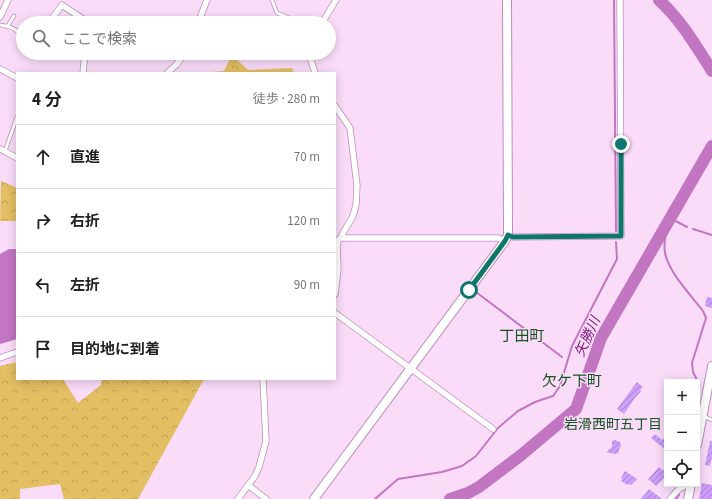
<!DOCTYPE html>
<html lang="ja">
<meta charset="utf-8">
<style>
body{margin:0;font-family:"Source Sans 3","Noto Sans JP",sans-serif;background:#f2f2f2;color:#222}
.controls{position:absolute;right:12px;bottom:12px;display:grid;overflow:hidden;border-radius:0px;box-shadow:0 2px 10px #0003}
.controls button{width:36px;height:36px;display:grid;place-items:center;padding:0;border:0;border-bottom:1px solid #e0e0e0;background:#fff;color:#222;font:20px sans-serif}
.stop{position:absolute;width:12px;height:12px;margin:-9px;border:3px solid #0f766e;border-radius:50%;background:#fff}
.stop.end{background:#0f766e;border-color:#fff;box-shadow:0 1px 4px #0008}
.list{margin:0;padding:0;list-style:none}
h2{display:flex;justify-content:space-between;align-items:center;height:52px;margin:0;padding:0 16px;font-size:17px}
h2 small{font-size:13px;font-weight:400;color:#767676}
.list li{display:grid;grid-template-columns:26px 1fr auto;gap:12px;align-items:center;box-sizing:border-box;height:64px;padding:0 16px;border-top:1px solid #e0e0e0}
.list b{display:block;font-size:15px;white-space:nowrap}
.list em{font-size:13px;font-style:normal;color:#767676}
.icon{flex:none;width:22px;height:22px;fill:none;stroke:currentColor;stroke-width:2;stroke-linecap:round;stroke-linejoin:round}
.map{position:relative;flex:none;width:712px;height:499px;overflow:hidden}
.search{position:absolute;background:#fff;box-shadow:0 2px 10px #0003;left:16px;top:16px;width:320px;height:44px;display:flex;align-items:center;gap:10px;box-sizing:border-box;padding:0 14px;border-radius:22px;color:#767676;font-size:15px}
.panel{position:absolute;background:#fff;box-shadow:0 2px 10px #0003;left:16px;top:72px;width:320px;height:308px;border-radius:0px}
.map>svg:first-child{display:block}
</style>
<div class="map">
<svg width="712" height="499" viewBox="0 0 712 499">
<defs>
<pattern id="forest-crowns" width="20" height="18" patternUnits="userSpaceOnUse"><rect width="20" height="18" fill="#e3be63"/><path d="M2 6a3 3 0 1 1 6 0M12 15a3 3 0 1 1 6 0" fill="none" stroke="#c3a356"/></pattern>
<pattern id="building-hatch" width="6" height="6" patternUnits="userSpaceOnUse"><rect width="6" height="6" fill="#ce9efb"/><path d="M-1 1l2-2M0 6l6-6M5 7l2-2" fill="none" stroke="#a880cc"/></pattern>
</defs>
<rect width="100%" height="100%" fill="#fadcf8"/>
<path fill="url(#forest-crowns)" d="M232,55L248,70L292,68L294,73H199L224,71Z
M1,181L17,188V221H0V225Z
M17,362V379H63L78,403L101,385L102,379H204L138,499H64L60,484L20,489V499H0V366Z"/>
<path fill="#c276c1" d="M9,249H17V339L0,344V254Z"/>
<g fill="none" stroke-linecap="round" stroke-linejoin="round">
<path stroke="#c276c1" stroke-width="2" d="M614,0L616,231
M670,218L687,227
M668,222C666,233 663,243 665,253C669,273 691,295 703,311L706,318L692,363L693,372L698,382L697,386
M693,229L712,235
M476,292L562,357
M697,392V390
M375,499L398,479L442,472L462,466L476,456L498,428L518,411L535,402L553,396L560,386L572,346L617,259L616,242
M676,499L679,495"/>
<path stroke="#c276c1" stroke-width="12" d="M659,0C681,20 696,46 712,71
M450,499L468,493L479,487L520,456L576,409L601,338L712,146"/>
</g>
<path fill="url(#building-hatch)" d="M707,297L712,298V308L705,306Z
M637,382L643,387L640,390L641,391L635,398L624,414L617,409Z
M655,434L662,440L667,435V451L651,438Z
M615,440L620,442L621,445L618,453L615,454L606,452L612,447V441Z
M710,441H712V457L710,466L705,465Z
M667,461V475L656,486L648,479L659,467L663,471Z
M625,471L637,479L631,485L629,484L628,485L621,481L622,479L621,478Z
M702,483L712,485V499H699Z
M649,489L662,499H641Z"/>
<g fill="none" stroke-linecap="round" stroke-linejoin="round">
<g stroke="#bc8dba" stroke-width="4.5">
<path id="lane" d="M272,0L277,13L301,23
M0,25C7,26 17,28 20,35
M7,27L14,16
M5,151L17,117
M703,416L712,420"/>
</g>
<g stroke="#bc8dba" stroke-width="7">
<path id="street" d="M0,17L8,0
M53,17L62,5L89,23
M198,23L207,0
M322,23L336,0
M311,53V60L315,73
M0,69L17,78
M83,73L85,53
M167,73L176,65L185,53
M335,106L350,128L357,185L356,205L353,216L343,233L341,238
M0,149L17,158
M508,235L513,237L621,236L620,0
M335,294L338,269L337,247L338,240L341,238H499L505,241
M335,313L493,429
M0,358L17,352
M248,485L266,499
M238,499L255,476L259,467L266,441L263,379
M670,499C677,491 680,486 691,484"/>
</g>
<g stroke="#bc8dba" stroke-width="10">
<path id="secondary" d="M697,445L712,366
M314,499L505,241L508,235V226L507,0
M688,499L691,484"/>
</g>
<use href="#lane" stroke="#fff" stroke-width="3"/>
<use href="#street" stroke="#fff" stroke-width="5.5"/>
<use href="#secondary" stroke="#fff" stroke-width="8"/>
</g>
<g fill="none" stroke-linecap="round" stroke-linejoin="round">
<path stroke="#0f766e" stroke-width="5" d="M469,290L505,241L508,235L513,237L621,236V144"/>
</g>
<g text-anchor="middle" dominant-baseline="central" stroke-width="3" stroke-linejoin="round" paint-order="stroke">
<g font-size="14" font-style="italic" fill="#791b7a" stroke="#fadcf8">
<text transform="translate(588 337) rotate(-66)">矢勝川</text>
</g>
<g font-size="14" fill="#155323" stroke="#fadcf8">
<text x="613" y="425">岩滑西町五丁目</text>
</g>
<g font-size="15" fill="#155323" stroke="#fadcf8">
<text x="522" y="336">丁田町</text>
<text x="572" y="381">欠ケ下町</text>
</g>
</g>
</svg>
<div class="controls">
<button>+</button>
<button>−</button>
<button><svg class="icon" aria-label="locate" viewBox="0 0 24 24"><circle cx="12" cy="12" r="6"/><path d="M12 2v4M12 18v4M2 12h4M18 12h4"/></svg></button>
</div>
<div class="stop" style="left:469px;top:290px"></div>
<div class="stop end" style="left:621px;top:144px"></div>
<div class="search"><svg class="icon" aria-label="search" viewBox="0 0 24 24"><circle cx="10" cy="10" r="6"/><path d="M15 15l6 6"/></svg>ここで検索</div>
<section class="panel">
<h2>4 分<small>徒歩 · 280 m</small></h2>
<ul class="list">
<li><svg class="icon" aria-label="ahead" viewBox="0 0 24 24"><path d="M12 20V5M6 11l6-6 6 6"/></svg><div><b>直進</b></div><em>70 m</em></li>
<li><svg class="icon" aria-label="right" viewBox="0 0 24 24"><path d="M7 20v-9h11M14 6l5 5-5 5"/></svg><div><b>右折</b></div><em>120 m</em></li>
<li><svg class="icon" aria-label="left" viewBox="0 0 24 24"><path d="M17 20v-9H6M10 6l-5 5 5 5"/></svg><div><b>左折</b></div><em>90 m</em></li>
<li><svg class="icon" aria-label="arrive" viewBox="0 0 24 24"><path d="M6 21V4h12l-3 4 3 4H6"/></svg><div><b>目的地に到着</b></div></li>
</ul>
</section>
</div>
